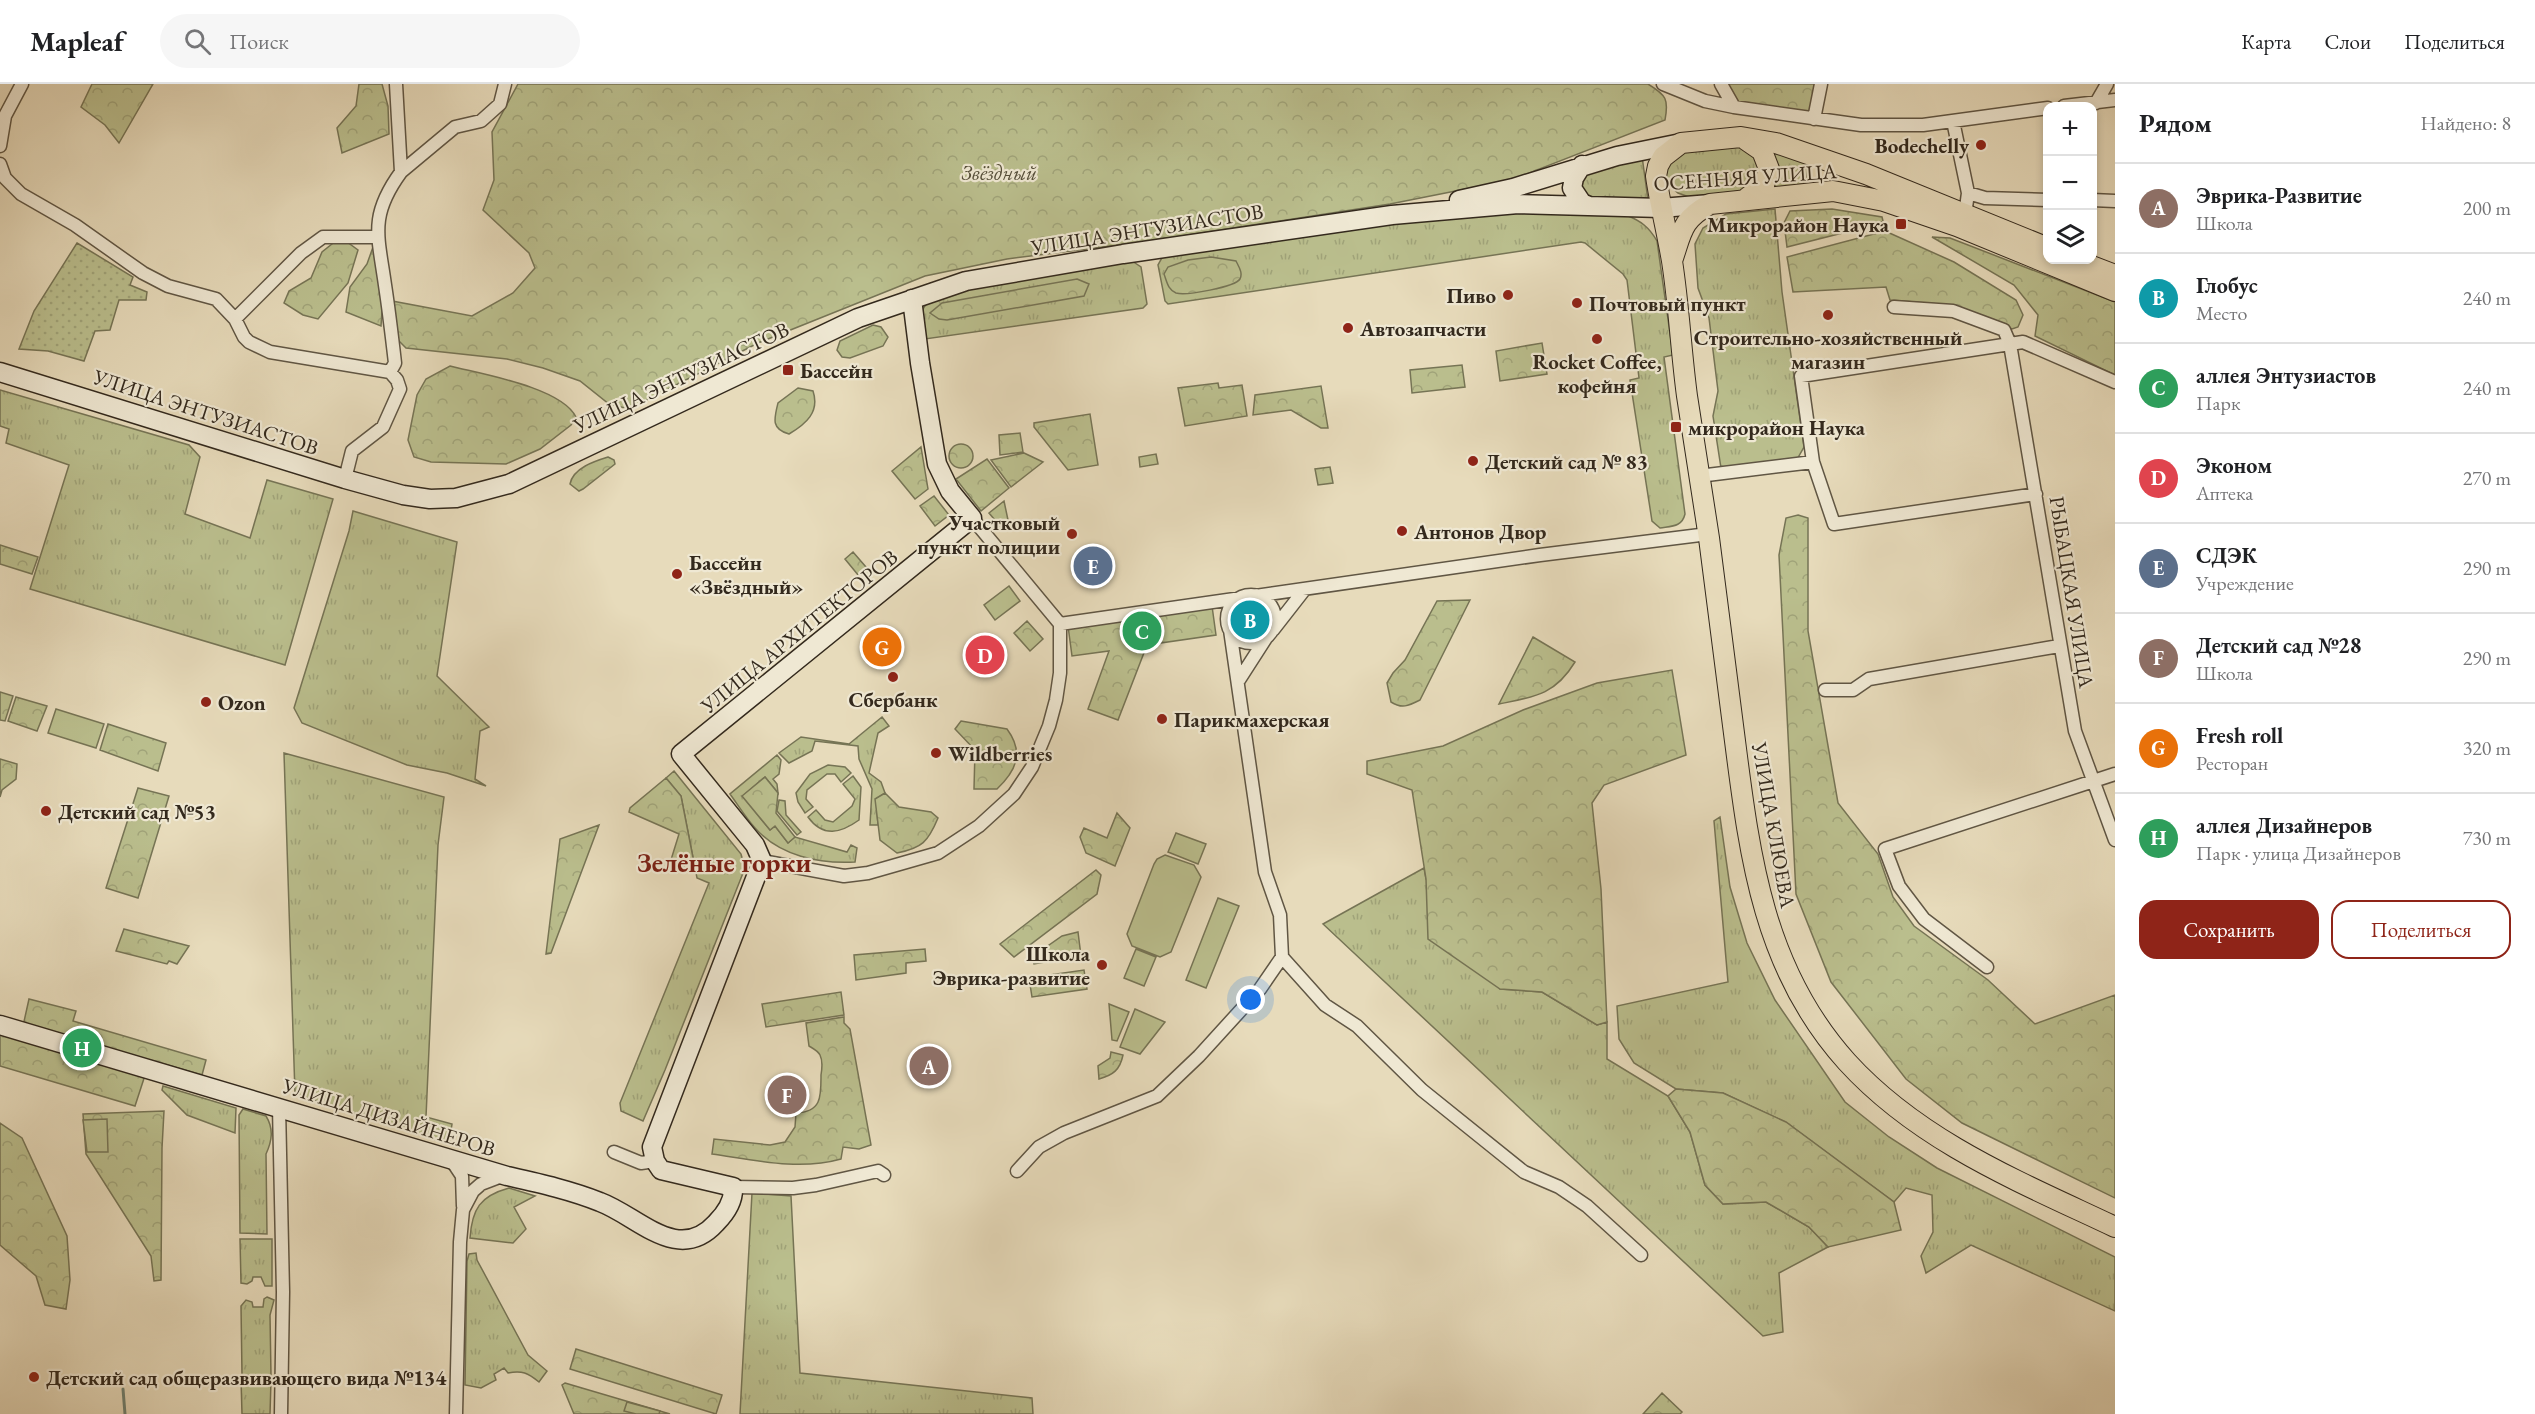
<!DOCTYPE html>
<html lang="ru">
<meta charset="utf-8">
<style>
body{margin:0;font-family:"EB Garamond",serif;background:#f6f6f6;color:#202124}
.controls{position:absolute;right:18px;top:18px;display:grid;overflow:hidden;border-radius:12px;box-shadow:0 3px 9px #0003}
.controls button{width:54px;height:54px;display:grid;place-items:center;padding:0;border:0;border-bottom:2px solid #e0e0e0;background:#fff;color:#202124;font:30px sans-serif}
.you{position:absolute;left:1251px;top:916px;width:21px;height:21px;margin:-15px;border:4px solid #fff;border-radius:50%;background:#1a73e8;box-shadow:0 0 0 9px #1a73e833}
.badge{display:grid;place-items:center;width:39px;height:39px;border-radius:50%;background:#8f2418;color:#fff;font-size:20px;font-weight:700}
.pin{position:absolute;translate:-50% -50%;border:3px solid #fff;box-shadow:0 2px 6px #0006}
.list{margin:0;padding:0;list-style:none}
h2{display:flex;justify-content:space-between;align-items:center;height:78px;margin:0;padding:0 24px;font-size:26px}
h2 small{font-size:20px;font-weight:400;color:#757577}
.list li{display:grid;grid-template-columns:39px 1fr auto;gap:18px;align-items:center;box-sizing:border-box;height:90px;padding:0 24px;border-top:2px solid #e0e0e0}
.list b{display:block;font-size:22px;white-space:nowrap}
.list p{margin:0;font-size:20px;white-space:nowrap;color:#757577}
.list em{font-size:20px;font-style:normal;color:#757577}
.actions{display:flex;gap:12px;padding:18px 24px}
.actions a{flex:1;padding:14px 0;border:2px solid #8f2418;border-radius:18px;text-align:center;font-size:21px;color:#8f2418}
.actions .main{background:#8f2418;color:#fff}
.icon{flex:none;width:33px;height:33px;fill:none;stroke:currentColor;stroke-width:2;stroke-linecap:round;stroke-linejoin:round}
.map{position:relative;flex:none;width:2115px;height:1330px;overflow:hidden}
header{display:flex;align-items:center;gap:36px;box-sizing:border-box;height:84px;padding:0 30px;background:#fff;border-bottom:2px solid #e0e0e0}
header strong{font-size:28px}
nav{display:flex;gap:33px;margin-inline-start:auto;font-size:21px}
.search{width:420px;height:54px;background:#f6f6f6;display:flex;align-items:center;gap:15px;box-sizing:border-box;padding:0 21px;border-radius:33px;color:#757577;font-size:22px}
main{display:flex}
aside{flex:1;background:#fff}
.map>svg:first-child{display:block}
</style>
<header>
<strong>Mapleaf</strong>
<div class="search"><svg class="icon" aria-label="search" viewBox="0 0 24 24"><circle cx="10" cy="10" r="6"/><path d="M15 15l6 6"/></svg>Поиск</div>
<nav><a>Карта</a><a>Слои</a><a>Поделиться</a></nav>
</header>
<main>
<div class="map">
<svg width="2115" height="1330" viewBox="0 0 2115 1330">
<defs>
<pattern id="grass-tufts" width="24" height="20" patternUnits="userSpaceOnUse" patternTransform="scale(1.5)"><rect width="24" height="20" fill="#babe8d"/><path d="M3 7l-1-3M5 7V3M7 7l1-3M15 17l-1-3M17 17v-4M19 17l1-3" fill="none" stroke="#a0a379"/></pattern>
<pattern id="forest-crowns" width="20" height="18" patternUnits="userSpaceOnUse" patternTransform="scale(1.5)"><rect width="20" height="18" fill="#babe8d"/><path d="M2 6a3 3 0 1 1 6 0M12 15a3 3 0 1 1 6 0" fill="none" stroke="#a0a379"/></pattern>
<pattern id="garden-dots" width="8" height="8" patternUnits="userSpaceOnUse" patternTransform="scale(1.5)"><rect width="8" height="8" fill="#babe8d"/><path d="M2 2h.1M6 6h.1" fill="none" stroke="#a0a379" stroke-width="1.8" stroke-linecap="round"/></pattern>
</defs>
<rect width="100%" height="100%" fill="#e7dbbb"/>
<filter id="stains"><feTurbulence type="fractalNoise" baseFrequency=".00333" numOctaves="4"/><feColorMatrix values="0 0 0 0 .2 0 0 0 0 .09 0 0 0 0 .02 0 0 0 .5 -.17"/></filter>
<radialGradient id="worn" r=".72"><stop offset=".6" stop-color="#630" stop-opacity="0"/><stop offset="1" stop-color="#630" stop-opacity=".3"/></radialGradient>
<path fill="url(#grass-tufts)" stroke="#767455" stroke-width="1.5" d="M1737,61L1754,69L1761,93L1748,106L1689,113L1678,109L1670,102L1666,93L1667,84L1680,67Z
M1771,67L1808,80L1806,100L1770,104Z
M1642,72L1648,116L1593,114L1584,110L1580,105L1583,92Z
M1775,125L1782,208L1804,363L1796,377L1721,384L1713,332L1718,307L1709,234L1698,204L1695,160L1703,144L1726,130Z
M1500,128L1626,131C1641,137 1649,143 1657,157L1673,271L1664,273L1685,430C1682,443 1672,442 1660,444L1652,437L1630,296L1639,294L1627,196L1623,190L1585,159L1581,158L1168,220L1165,217L1158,181L1163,172L1339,145Z
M1132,177L1141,183L1147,220L1143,224L925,255L921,228L930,214L1029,193Z
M0,306L189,361L200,373L185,430L250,454L267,396L333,415L285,581L30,505L69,381L6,359L9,345L0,342Z
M353,427L457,458L437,592L489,643L480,647L475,695L486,702L447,689L407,681L302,639L294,624L349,447Z
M1233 535a18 18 0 1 1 36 0a18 18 0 1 1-36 0Z
M882,633L889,642L878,649L869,689L881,698L885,709L876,715L878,741H870L872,705L859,675L858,662L815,657L812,667L789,679L779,669L801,653L849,660Z
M284,669L444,713L438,761L426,1033L452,1040L449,1060L295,1010Z
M777,671L781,676L779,690L773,695L777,700L778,709L765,693L743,712L770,746L775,742L788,759L795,753L847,768L851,761L857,764L855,778C819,780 780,772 755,744C746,734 738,721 730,710Z
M828,681L845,683L851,689L841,698L835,690H827L807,706L806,715L813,723L805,729L798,718L796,709L810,690Z
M674,687L741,770L745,784L665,986L643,1037L621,1027L620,1019L709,799L697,794L681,712L666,694Z
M853,692L861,703L859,736C841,749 823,754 808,733L816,726L825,736L833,738L852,722L855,715L843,700Z
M779,716L785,717L786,731L801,748L797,751L777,727Z
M1720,733L1730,803L1747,859L1775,916L1845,1018L1889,1053L1937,1084L2115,1173V1227L1971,1161L1926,1189L1921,1172L1933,1148L1932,1111L1906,1104L1894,1118L1785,1038L1723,1009L1676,1005L1634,979L1619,955L1617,922L1728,898L1714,737Z
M1424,784L1426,795L1500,905L1542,908L1597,941L1607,938V975L1668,1012L1690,1048L1705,1101L1723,1120L1766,1118L1809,1143L1828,1163L1779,1189L1783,1248L1763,1252L1323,840Z
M163,1002L236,1024L235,1049L187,1031L162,1006Z
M243,1025L266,1032C274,1045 272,1057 266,1070L267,1150L240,1149L239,1031Z
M509,1104L535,1112L514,1123L526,1145L513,1159L470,1154C472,1125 480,1112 509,1104Z
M752,1109L791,1112L800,1289L1032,1314L1033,1330H740Z
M240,1155H272V1202H265L261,1193H253L252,1197L247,1200L241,1199Z
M476,1169L477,1176L528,1271L547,1287L539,1298C528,1289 522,1286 508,1289L504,1284L494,1290L496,1296L481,1304L465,1301L467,1177L469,1170Z
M267,1213L274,1216L270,1231L271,1292L242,1291L241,1222L246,1216L252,1218L253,1223H263L264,1215Z
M241,1295L271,1296L270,1330H242Z"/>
<path fill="url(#forest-crowns)" stroke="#767455" stroke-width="1.5" d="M92,0H153L119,59L105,41L81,23Z
M359,0H382L388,22L389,50L342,69L337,44L356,22Z
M518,0H1648C1666,11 1669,15 1665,36L1511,96L1390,120L1142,158L1007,175L925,192L758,259L629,325L609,320L580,297L543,284L507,275L406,264L398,256L392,217L472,232L513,209L535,184L529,169L483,126L494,96L492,48Z
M1728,0H1816L1811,28L1733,19Z
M1832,125L1882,133L1883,137L1878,140L1787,163L1784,139L1790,127Z
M1885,147L1954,178L2016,216L2023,231L2018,243L2012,245L1951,221L1890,216L1886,203L1793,208L1787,173Z
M1932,153L1950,154L2115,218V291L2035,252L2038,231L2014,201Z
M337,156L347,158L358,166L348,199L318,235L303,231L284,219L289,207L311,194L322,168Z
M373,163L383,213L381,242L346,228L350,203L367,180Z
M1211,173L1236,177C1239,183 1243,189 1240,195C1235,203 1186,212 1176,209C1168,206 1167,198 1164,190L1168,183L1188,176Z
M1077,195L1089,200L1084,212L947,236L939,235L930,229L942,219Z
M873,241L881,243L888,253L883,262L850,274L842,273L837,266L840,257Z
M1542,259L1547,290L1500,297L1496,267Z
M1462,281L1465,303L1412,309L1410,286Z
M450,282C481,290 561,303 576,333L571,341L540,365L506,380L431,378L414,373L408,356L417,311L426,295Z
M1218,299L1219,304L1242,301L1247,332L1185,342L1178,304Z
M1321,302L1328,344H1321L1291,326L1253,331L1255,311Z
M798,304L813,307C820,328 806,340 789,350C771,345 774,335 778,319Z
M1090,330L1098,381L1068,386L1034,343V339Z
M1020,349L1023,368L1000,371L999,351Z
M949 372a12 12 0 1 1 24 0a12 12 0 1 1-24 0Z
M921,363L928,405L915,415L892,387Z
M1024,369L1043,378L1011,403L991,376Z
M1156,370L1158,380L1140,383L1139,373Z
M608,373L614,376L615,380L583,405L579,407L570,400C573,384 595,377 608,373Z
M987,375L1009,404L981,427L956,395Z
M1330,383L1333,399L1318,401L1315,385Z
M934,412L949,431L935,442L920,422Z
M1004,417L1008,436L1000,442L989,429Z
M1798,431L1808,434V547L1838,719L1878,770L1893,813L1914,842L1988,896L2035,940L2115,911V1114L1962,1039L1906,995L1831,898L1796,810L1779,471L1786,434Z
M0,461L38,473L32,490L0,480Z
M853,468L872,490L863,497L845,475Z
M1470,516L1420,616C1408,622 1402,625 1391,618L1387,599L1393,589L1405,576L1437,517Z
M1212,522L1216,551L1147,561L1118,636L1088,625L1109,567L1072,572L1068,542Z
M1027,537L1043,555L1030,567L1014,549Z
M1533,553L1575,578C1555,611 1534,613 1499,620Z
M1672,586L1686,671L1604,701L1592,719L1601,805L1607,938L1597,941L1542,908L1500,905L1428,855L1426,795L1412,706L1367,690V677L1443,662L1523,626L1597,599Z
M0,608L13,612L5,637L0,636Z
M16,613L47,622L37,647L8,637Z
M961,637L1007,645C1024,668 1017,686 997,705H974L975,666L955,645Z
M108,640L166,659L158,687L100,666Z
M0,675L17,680L16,695L2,706L0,713Z
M765,693L778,709L776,729L795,753L788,759L775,742L770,746L742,712Z
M666,694L681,712L696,789L670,779L679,750L629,728L630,724Z
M138,704L169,712L138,814L106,804Z
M885,709L899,723L931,728L938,734C928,758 922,764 897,769L880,756L875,715Z
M1117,729L1130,744L1115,782L1086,769L1080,753L1084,744L1107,754Z
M599,741L551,869L546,870L560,755Z
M1096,786L1101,791L1097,810L1014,873L1000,860Z
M124,845L189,862L177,880L169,877L167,880L116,867Z
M1078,848L1081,872L1034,880L1032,873L1062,852Z
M925,865L926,877L906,879V889L856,896L854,871Z
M1084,886L1087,905L1032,913L1029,894Z
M841,908L844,931L766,943L762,920Z
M29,915L76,927L73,937L206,976L202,991L150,976L135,1022L0,982V945L21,951Z
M844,933V939L850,945L871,1061L859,1065L843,1063L841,1075C799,1087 754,1076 712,1070L714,1055L770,1061L785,1058L795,1043L796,1029C822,1028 821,1012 821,991C822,985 823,977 820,971C818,967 814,965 809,962L806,939Z
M1111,968L1123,971C1120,986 1113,991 1099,995L1098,982L1110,974Z
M1676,1005L1723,1009L1786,1038L1894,1118L1901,1146L1828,1163L1809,1143L1766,1118L1723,1120L1705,1101L1690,1048L1668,1012Z
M164,1027L162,1064L161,1196L154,1197L151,1172L86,1070L83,1030Z
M0,1039L22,1054L67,1152L70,1196L66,1225L45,1221L36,1192L0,1161Z
M576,1265L722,1311L716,1330L570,1285Z
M565,1299L670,1330H574L562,1301Z
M1662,1309L1682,1328L1680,1330H1643Z"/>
<path fill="url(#garden-dots)" stroke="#767455" stroke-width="1.5" d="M77,159L133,193L130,201L147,208L146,216H119L110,246L95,247L84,277L48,267L19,265L34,227Z"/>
<path fill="#babe8d" stroke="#767455" stroke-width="1.5" d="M1009,502L1020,517L995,536L984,521Z
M56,625L104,640L96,664L48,649Z
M1176,749L1206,760L1198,780L1168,768Z
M1165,771L1194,781L1201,793L1171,868L1160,873L1132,862L1127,850L1154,780L1157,775Z
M1218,814L1239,822L1206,904L1186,896Z
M1136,865L1156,873L1144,902L1124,894Z
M1109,920L1129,928L1117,957L1112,956Z
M1135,925L1165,938L1140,970L1120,963Z
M107,1035L108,1068H87L83,1036Z
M627,1318L660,1327L659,1330H636L624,1327Z"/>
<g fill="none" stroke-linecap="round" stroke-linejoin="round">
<path stroke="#6f8172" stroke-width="3" d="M123,1305L125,1330"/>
<g stroke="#605644" stroke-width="15">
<path id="street" d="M1663,0L1705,17L1734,23L1861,41H1923L2048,24
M1721,0L1734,23
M2096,19L2107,0
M2064,22L2115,16
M1814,35L1821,0
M1953,37L1968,109L1965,131
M0,62L5,32L22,0
M0,80L5,94L21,110L75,141L143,189L168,202L216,215L235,235L244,253L249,258L270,268L390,288L397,296L400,305L383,343L352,367L345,395
M401,88L455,43L481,37L500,20L505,0
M1968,109L1985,114L2048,116
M2092,116L2115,117
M1894,223L1953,227L2004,246L2010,260L2023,258L2115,298
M235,235L301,169L323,153H377
M390,288L395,279C392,253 389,227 385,201C378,151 369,132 401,88L396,0
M1699,392L1813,378
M2036,410L1834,440L1813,378L1801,292L2010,260L2075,647L2115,756
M1227 535a24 24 0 1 1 48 0a24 24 0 1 1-48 0Z
M1060,540L1540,471L1708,450
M1230,546L1265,788L1280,831L1282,873L1325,921L1357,942L1422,1006L1524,1088L1559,1103L1587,1122L1641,1171
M1273,546L1305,505
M1239,596L1266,554
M1825,606H1853L1869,595L2059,562
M762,777L844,792L868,789L938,769L979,742L1014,710L1032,683L1049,642L1056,616L1060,589V540L972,434
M1987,883L1924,835L1899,802L1885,765L2115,690
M279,1023L283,1208L281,1330
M614,1068L641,1079L655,1077
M450,1074L462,1092L463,1122
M1017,1087L1039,1063L1064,1049L1157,1012L1199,972L1260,905L1282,873
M733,1103L793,1104L816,1101L878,1087L884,1091
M456,1330L460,1158L463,1126L473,1107L481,1100L502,1092"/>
</g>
<g stroke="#33291d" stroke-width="21">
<path id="secondary" d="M1582,81L1574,94L1572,104L1582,119L1589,122
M1459,116L1513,104L1617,72L1681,59
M0,288L345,395L403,411L430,415L456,414L509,400L858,234L966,197L1123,170L1392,131L1518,120L1661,124L1710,120
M0,941L507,1092C538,1099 570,1106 600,1118C638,1132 678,1181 716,1139C726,1129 734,1117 733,1103L661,1086L655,1077L652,1063L762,777L755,761L681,670L972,434L950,407L937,380L920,279L912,215"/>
</g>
<g stroke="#33291d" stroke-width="22">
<path id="primary" d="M1746,56L1762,67L1769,85L1764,101L1747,114
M2048,164L1866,90L1776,59L1741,53L1681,59L1663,73L1658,82L1656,92C1660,120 1667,148 1672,177C1679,222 1681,267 1687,312C1694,360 1702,406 1709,454C1718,521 1726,589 1735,657C1750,775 1764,886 1847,978C1920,1058 2020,1098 2115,1143
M2076,176L2115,191
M1672,177C1682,148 1681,136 1710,120L1833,107L1884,117L1957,142L2115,207"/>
</g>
<use href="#street" stroke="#efe8d3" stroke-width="12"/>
<use href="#secondary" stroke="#efe8d3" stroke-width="18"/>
<use href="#primary" stroke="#e7dbbb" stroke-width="20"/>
</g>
<g fill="#8f2418" stroke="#efe8d3" stroke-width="2">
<circle cx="1981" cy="61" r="6"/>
<rect x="1895" y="134" width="12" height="12" rx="3"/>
<circle cx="1508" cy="211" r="6"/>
<circle cx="1577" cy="219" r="6"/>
<circle cx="1828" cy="231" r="6"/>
<circle cx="1348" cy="244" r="6"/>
<circle cx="1597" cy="255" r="6"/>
<rect x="782" y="280" width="12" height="12" rx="3"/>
<rect x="1670" y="337" width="12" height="12" rx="3"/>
<circle cx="1473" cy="377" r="6"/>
<circle cx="1402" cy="447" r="6"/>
<circle cx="1072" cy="450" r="6"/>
<circle cx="677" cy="490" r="6"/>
<circle cx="893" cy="593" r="6"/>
<circle cx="206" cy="618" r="6"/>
<circle cx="1162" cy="635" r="6"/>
<circle cx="936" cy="669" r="6"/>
<circle cx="46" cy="727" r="6"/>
<circle cx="1102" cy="881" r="6"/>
<circle cx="34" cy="1293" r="6"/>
</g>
<g text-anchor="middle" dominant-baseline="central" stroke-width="4.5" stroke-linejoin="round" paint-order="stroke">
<g font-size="21" font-weight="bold" fill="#33291d" stroke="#efe8d3" text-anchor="start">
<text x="1969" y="61" text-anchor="end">Bodechelly</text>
<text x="1889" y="140" text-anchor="end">Микрорайон Наука</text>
<text x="1496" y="211" text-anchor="end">Пиво</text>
<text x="1589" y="219">Почтовый пункт</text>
<text x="1360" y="244">Автозапчасти</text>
<text x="1828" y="253" text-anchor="middle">Строительно-хозяйственный<tspan x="1828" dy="24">магазин</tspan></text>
<text x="1597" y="277" text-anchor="middle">Rocket Coffee,<tspan x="1597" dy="24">кофейня</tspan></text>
<text x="800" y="286">Бассейн</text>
<text x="1688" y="343">микрорайон Наука</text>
<text x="1485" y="377">Детский сад № 83</text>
<text x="1060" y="438" text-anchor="end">Участковый<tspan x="1060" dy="24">пункт полиции</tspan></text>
<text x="1414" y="447">Антонов Двор</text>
<text x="689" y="478">Бассейн<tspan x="689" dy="24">«Звёздный»</tspan></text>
<text x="893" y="615" text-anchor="middle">Сбербанк</text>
<text x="218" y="618">Ozon</text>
<text x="1174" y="635">Парикмахерская</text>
<text x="948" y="669">Wildberries</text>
<text x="58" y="727">Детский сад №53</text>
<text x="1090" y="869" text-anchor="end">Школа<tspan x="1090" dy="24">Эврика-развитие</tspan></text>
<text x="46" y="1293">Детский сад общеразвивающего вида №134</text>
</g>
<g font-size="21" font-style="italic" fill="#554e39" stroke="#efe8d3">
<text x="999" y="88">Звёздный</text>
</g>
<g font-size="21" fill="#33291d" stroke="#efe8d3">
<text transform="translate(1745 93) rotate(-4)">ОСЕННЯЯ УЛИЦА</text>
<text transform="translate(1147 145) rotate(-9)">УЛИЦА ЭНТУЗИАСТОВ</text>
<text transform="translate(681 293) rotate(-25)">УЛИЦА ЭНТУЗИАСТОВ</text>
<text transform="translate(206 328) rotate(18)">УЛИЦА ЭНТУЗИАСТОВ</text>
<text transform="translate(2072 508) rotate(81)">РЫБАЦКАЯ УЛИЦА</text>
<text transform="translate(799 547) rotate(-39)">УЛИЦА АРХИТЕКТОРОВ</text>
<text transform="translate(1774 741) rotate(80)">УЛИЦА КЛЮЕВА</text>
<text transform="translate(389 1033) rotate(17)">УЛИЦА ДИЗАЙНЕРОВ</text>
</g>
<g font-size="27" font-weight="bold" fill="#7a1f14" stroke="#efe8d3">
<text x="724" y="778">Зелёные горки</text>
</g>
</g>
<rect width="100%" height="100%" filter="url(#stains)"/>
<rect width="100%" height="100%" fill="url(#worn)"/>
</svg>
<div class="controls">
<button>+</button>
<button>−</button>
<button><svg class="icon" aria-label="layers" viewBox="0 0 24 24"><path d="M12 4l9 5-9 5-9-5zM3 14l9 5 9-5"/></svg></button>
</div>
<div class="you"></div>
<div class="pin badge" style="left:929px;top:982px;background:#8d6e63">A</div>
<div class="pin badge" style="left:1250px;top:536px;background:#0f9aa8">B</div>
<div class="pin badge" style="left:1142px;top:547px;background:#2e9e5b">C</div>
<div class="pin badge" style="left:985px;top:571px;background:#e0444e">D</div>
<div class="pin badge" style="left:1093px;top:482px;background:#5c6f8a">E</div>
<div class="pin badge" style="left:787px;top:1011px;background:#8d6e63">F</div>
<div class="pin badge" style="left:882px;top:563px;background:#e8710a">G</div>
<div class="pin badge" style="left:82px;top:964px;background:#2e9e5b">H</div>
</div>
<aside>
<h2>Рядом<small>Найдено: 8</small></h2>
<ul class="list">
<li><span class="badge" style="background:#8d6e63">A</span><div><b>Эврика-Развитие</b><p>Школа</p></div><em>200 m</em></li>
<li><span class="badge" style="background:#0f9aa8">B</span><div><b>Глобус</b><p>Место</p></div><em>240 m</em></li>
<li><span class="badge" style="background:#2e9e5b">C</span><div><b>аллея Энтузиастов</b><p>Парк</p></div><em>240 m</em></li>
<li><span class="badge" style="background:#e0444e">D</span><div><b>Эконом</b><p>Аптека</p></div><em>270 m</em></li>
<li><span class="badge" style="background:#5c6f8a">E</span><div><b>СДЭК</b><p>Учреждение</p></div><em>290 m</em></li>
<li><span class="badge" style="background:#8d6e63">F</span><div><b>Детский сад №28</b><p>Школа</p></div><em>290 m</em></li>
<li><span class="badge" style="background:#e8710a">G</span><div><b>Fresh roll</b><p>Ресторан</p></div><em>320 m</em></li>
<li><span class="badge" style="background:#2e9e5b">H</span><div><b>аллея Дизайнеров</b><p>Парк · улица Дизайнеров</p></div><em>730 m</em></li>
</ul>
<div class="actions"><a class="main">Сохранить</a><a>Поделиться</a></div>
</aside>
</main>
